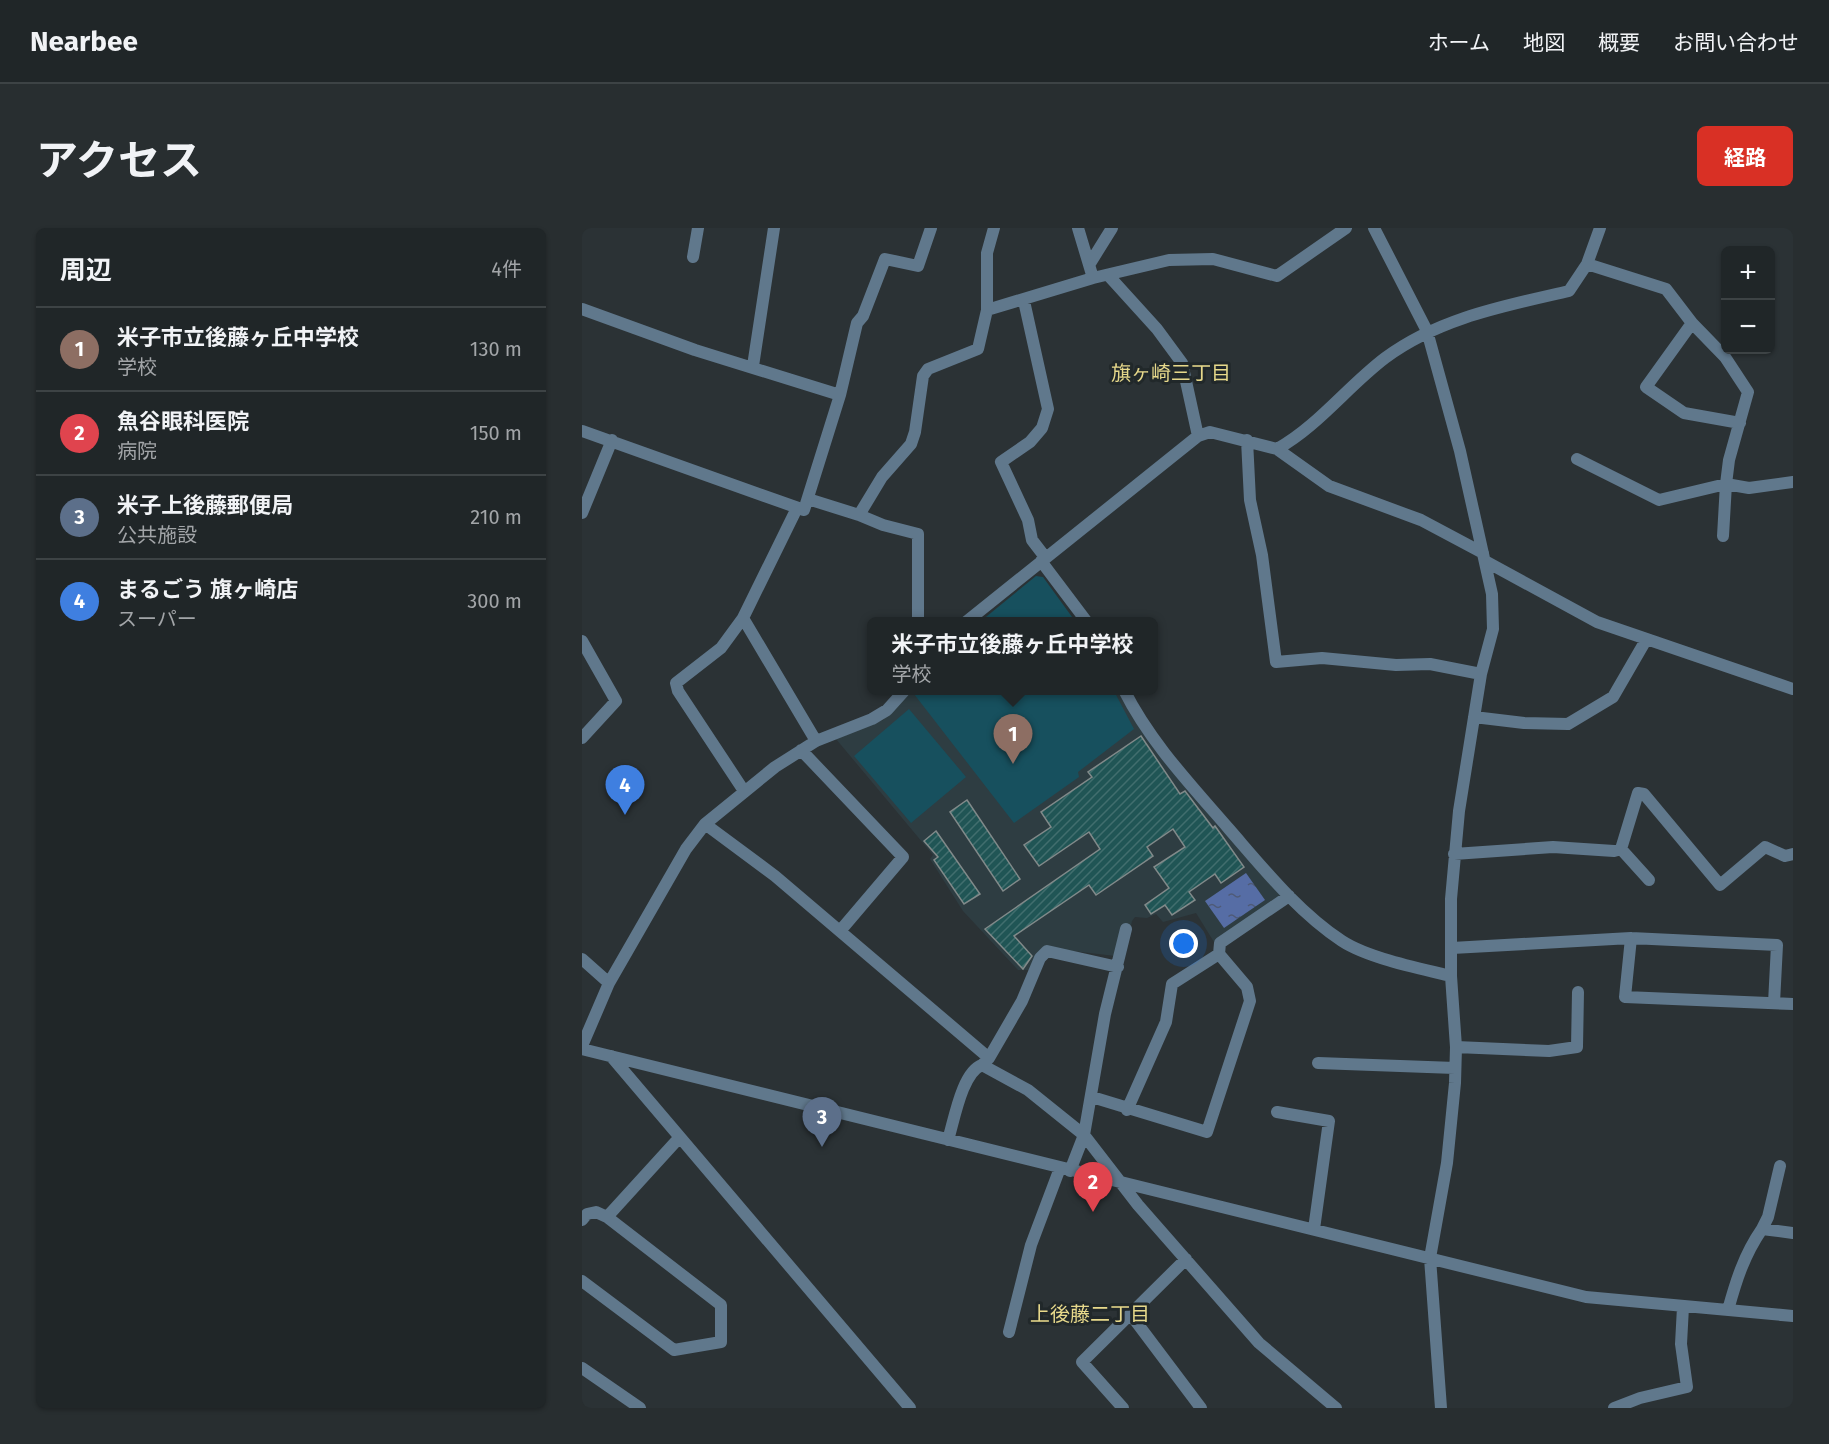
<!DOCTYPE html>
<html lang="ja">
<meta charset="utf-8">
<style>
body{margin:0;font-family:"Fira Sans","Noto Sans JP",sans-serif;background:#282e30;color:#f1f3f6}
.controls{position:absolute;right:18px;top:18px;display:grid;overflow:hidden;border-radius:9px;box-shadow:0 2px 4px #0004}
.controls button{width:54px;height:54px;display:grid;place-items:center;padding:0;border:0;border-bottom:2px solid #3d4345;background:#202628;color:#f1f3f6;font:30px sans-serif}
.you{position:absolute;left:602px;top:716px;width:21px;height:21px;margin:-15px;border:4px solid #fff;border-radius:50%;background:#1a73e8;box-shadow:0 0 0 9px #1a73e833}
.badge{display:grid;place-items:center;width:39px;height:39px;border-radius:50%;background:#d93025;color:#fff;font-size:20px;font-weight:700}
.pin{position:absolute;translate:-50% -50px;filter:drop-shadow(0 2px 3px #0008)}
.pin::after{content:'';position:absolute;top:32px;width:21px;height:18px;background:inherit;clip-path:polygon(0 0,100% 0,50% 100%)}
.popup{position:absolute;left:285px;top:389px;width:291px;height:78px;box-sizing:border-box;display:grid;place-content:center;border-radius:9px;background:#202628;filter:drop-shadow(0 2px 4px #0005);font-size:20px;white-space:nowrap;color:#a2a5a8}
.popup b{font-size:22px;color:#f1f3f6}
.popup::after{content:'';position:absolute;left:50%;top:100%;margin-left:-12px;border:12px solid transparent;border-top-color:#202628}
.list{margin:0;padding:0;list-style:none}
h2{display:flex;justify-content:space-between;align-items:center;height:78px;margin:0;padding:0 24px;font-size:26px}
h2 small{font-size:20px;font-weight:400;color:#a2a5a8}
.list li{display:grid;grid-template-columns:39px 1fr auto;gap:18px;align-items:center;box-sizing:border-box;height:84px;padding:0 24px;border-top:2px solid #3d4345}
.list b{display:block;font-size:22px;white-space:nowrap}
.list p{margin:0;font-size:20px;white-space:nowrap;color:#a2a5a8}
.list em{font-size:20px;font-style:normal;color:#a2a5a8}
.map{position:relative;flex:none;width:1211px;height:1180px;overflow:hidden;border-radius:9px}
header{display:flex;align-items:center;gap:36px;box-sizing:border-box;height:84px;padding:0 30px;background:#202628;border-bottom:2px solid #3d4345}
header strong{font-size:28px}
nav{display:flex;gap:33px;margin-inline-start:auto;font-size:21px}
.intro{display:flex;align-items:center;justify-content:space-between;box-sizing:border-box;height:144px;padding:0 36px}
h1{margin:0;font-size:42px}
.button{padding:15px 27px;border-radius:9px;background:#d93025;color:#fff;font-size:21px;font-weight:700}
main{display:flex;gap:36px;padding:0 36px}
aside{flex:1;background:#202628;border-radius:9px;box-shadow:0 2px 4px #0004}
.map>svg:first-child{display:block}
</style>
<header>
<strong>Nearbee</strong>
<nav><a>ホーム</a><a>地図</a><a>概要</a><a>お問い合わせ</a></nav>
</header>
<div class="intro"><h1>アクセス</h1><a class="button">経路</a></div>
<main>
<aside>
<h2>周辺<small>4件</small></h2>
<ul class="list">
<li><span class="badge" style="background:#8d6e63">1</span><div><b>米子市立後藤ヶ丘中学校</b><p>学校</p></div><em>130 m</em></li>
<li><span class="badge" style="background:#e0444e">2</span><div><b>魚谷眼科医院</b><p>病院</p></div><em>150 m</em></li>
<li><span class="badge" style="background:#5c6f8a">3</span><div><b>米子上後藤郵便局</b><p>公共施設</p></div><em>210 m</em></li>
<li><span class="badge" style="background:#3f7fe0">4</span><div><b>まるごう 旗ヶ崎店</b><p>スーパー</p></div><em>300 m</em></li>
</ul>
</aside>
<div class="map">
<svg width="1211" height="1180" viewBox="0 0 1211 1180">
<defs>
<pattern id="water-ripples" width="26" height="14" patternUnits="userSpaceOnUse" patternTransform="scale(1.5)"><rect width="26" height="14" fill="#566da5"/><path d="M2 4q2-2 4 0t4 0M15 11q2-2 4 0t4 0" fill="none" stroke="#4e5a77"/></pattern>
<pattern id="building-hatch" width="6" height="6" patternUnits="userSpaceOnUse" patternTransform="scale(1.5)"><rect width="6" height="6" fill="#205555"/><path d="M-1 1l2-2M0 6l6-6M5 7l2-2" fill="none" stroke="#416e6e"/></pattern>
</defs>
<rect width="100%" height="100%" fill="#2b3235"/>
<path fill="#2e3d42" d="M329,463H537L701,668L632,714L614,685L581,694L574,686L565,690L553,689L550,693L542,729L465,720L449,742H436L381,683L348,631L351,627L254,511L301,492Z"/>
<path fill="#17505e" d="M454,348L461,349L493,393H399Z
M334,463H532L552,501L496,544L497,549L432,595L332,466Z
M327,481L384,549L329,595L272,528Z"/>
<path fill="url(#water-ripples)" d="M664,645L683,672L642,700L623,673Z"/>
<path fill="url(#building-hatch)" stroke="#818a8a" stroke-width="1.5" d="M559,508L598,566L603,563L631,600L633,598L662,639L639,655L633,646L607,664L613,672L590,687L583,677L569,686L563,677L587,660L572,639L603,619L591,601L565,619L571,628L514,667L507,657L432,708L450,728L441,741L403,701L518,621L507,604L457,638L442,617L469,599L459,584L510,549L506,544Z
M385,572L438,651L421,663L368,584Z
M354,603L398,666L382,676L352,632L356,629L342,613Z"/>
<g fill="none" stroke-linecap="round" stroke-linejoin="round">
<path stroke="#60788c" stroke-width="12" d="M412,0L405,25V82L511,50L587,32L631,31L695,48L764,0
M496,0L511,50
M792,0L845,103L878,223L910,366L911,401L899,446L877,583L869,671V748L874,819L873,855L865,935L848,1030L859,1180
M111,29L116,0
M1005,36L1084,61L1110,95L1143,129L1166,164L1147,232L1144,256L1167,260L1211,254
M507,37L530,0
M526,47L575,101L600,135L616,208
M442,73L466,181L460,200L448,214L419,234L446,292L450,312L463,329
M0,81L113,122L258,167L222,282L0,203
M1110,95L1064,159L1102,185L1158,195
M171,138L192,0
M258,167L275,95L281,88L303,31L336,38L349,0
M665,212L668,272L680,327L694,434L740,430L814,437L848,436L899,446
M695,221L747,258L839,292L901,325
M995,231L1077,272L1144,256L1141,308
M226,271L277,287L300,249L329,216L333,204L341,148L346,141L396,121L405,82
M215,280L161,390L234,513
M0,285L30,212
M277,287L301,297L336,306V394
M459,333L505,394
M903,333L1015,394L1211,461
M161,390L139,420L94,455L96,463L162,563
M384,394L616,208L628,204L695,221C736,198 765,159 803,130C857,90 922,78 987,63L1005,36L1018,0
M0,413L34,473L0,510
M542,462C568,514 609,557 647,601C681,640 716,684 760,713C786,730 839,741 869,748
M892,489L942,495L986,496L1031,469L1064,412
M219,522L321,629L258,703
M123,596L193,648L407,830L400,837L446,862L502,907L556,977L677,1115L754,1180
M1039,621L1056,565L1062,566L1138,657L1183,619L1203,628L1211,626
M872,626L971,619L1032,623L1039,621L1067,652
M1049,710L1043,769L1211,776
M870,720L1049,710L1195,717L1192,775
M0,731L27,755
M0,818L27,755L104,621L123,596L193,539L234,513L290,491L305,482L323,462
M874,819L967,823L995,819L996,764
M0,821L1004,1069L1211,1088
M29,828L328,1180
M407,830L440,773L458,730L465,723L536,739
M736,835L873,840
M510,869L625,904L668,773L665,759L637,726
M545,882L584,794L590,756L637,726L638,715L707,668
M695,884L747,893L732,1001
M366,912C372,893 380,844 400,837
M488,943L502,907L523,786L544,701
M0,992L5,986L14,984L25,989L97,910
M1180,1001L1186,989L1198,938
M0,1053L92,1122L139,1114V1077L25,989
M1146,1082C1154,1053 1162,1027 1180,1001L1211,1005
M549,1087L619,1180
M427,1104L449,1017L478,940
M0,1140L58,1180
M541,1180L500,1134L604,1031
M1032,1180L1058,1170L1105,1159L1099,1116L1101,1079"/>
</g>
<g text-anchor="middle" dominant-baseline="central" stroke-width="6" stroke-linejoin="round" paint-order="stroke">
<g font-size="20" fill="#e7d98b" stroke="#21282a">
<text x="589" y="145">旗ヶ崎三丁目</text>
<text x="508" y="1086">上後藤二丁目</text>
</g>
</g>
</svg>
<div class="controls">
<button>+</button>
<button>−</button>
</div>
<div class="you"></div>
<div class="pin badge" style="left:431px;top:536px;background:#8d6e63">1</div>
<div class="popup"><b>米子市立後藤ヶ丘中学校</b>学校</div>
<div class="pin badge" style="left:511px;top:984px;background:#e0444e">2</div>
<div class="pin badge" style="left:240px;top:919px;background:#5c6f8a">3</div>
<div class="pin badge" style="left:43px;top:587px;background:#3f7fe0">4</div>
</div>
</main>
